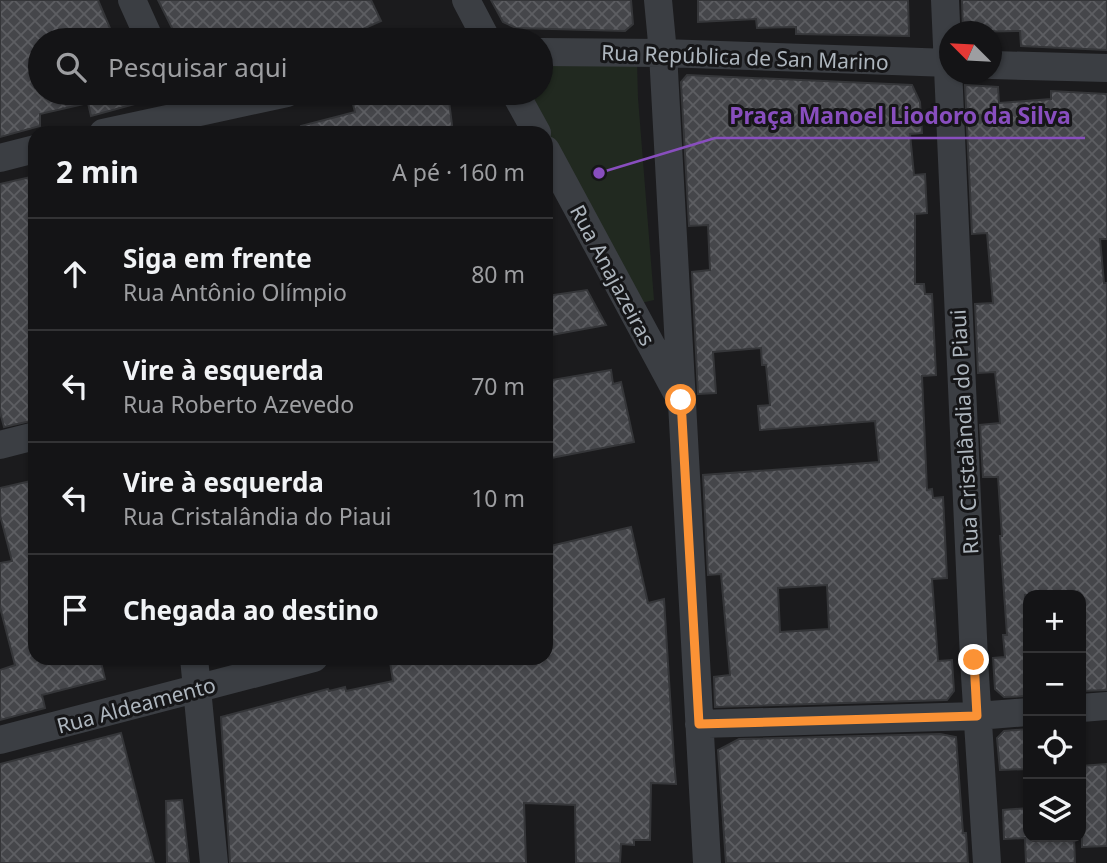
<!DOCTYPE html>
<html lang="pt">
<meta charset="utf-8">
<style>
body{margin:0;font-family:"Noto Sans",sans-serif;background:#1d1d1f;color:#f1f3f6}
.controls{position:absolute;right:21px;bottom:21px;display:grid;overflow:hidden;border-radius:14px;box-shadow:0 2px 5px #0004}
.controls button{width:63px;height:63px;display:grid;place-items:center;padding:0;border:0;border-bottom:2px solid #333335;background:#141416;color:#f1f3f6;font:35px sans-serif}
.compass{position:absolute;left:939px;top:21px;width:63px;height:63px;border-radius:50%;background:#141416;box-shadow:0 2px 5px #0004;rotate:294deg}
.stop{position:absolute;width:21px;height:21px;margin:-16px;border:5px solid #fb9235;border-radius:50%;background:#fff}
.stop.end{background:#fb9235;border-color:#fff;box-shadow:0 2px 7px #0008}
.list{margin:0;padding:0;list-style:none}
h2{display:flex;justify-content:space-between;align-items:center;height:91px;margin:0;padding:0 28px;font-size:30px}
h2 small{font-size:23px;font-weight:400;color:#9d9ea1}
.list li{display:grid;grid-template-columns:46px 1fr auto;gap:21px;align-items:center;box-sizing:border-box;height:112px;padding:0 28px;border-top:2px solid #333335}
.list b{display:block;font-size:26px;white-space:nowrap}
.list p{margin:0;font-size:23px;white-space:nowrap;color:#9d9ea1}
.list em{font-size:23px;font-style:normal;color:#9d9ea1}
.icon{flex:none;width:38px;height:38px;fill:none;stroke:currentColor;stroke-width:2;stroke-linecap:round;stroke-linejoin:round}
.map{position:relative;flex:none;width:1107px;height:863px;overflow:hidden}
.search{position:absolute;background:#141416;box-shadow:0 2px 5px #0004;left:28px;top:28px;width:525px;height:77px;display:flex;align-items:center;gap:18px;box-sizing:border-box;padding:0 24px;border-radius:38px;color:#9d9ea1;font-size:26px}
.panel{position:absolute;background:#141416;box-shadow:0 2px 5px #0004;left:28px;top:126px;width:525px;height:539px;border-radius:21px}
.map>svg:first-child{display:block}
</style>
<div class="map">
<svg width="1107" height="863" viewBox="0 0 1107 863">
<defs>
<pattern id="building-cross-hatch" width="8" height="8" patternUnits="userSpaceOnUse" patternTransform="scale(1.75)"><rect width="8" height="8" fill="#45464a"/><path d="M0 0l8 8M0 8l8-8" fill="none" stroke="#5d5e62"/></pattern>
</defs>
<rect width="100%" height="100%" fill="#1b1b1d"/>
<path fill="#212920" d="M541,59L637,61L638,98L654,300L628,306L507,93H541Z"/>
<path fill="url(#building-cross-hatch)" stroke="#353639" stroke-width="2" fill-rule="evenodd" d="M0,0H98L115,40H40V93H152L153,99L91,116L88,103L40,114V126L0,137Z
M158,0H371L381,21L338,40H178Z
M491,0H631L633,24L625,31L516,28L503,22Z
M698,0H908L909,36L796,34V27L757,28L756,19L698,22Z
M962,0H1107V50L1021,46L1020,31L963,32Z
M687,75L912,85L920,102L922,133L910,134L914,175L925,174L927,213L915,214V284H924L925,294H932L936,375L922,376L927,490L932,489L933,498L943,497L947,578L932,579L938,661L952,660L954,691L947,700L715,707L714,677L730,675L721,574L708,575L703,475L879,462L875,421L760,430L758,406L770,405L766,365H762L761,348L713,352L716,393L698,394L692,272L710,270L708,225L689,226L681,82ZM827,585L829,629L780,632L778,588Z
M965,85L998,87L999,103L1051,99V91L1107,94V239H1100L1104,283H1107V690L1081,691V595H1025L1028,696L1004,697L995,689L993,658L1005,657L1003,635H1007L1000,536H1002L998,477H983L980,425L1000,423L995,372L978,373L975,304L993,303L987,233L972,234Z
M350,93H448L453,133H302L301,126L355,112Z
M35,176V420L4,427L0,412V184Z
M587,290L606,325L546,336V296Z
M611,370L613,384L621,382L634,442L546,459V381Z
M35,480V658H100L105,679L42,695L45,708L0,720V670L15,665L0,607V563L12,561L0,515V488Z
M631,527L648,603L664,599L674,760L676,784L651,783L650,840H634V845L621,844L620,863H576L575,805L524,803L526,863H230L221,717L328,689L329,691L345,687L346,691L393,681L390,662L410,658H546V547Z
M1028,729V769L1000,770L997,738L1004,731Z
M121,733L154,863H0V764Z
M940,734L956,737L963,833H966L968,863H726L718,750L739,739Z
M1107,764V846L1082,847L1081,766Z
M182,800L189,863H167L166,801Z
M1028,808V837H1074L1075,863H1026L1025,838L1004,839L1003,810Z"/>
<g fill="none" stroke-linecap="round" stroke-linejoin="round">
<path stroke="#3b3e43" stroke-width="28" d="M132,0L150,40
M466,0L487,40
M658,0L663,53L707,863
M945,0L974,660L987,863
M541,52L663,53L950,63
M992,65L1107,68
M515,93L537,133
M103,133L287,93
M546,150L676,391
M0,158L35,149
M0,445L35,436
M194,658L214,863
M1081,708L1107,706
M699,724L977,716L1028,712
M0,740L314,658"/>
</g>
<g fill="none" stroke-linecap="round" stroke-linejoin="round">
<path stroke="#fb9235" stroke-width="9" d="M681,400L699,724L977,716L974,660"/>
</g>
<g text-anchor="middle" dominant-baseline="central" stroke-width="6" stroke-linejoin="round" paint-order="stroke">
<g font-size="21" fill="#adb5bd" stroke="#161618">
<text transform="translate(745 57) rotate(2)">Rua República de San Marino</text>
<text transform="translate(613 275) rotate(62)">Rua Anajazeiras</text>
<text transform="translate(964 432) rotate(-93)">Rua Cristalândia do Piaui</text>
<text transform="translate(136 705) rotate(-15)">Rua Aldeamento</text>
</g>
</g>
<path fill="none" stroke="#884ebe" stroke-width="2.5" d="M599 173L715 138H1085"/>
<circle fill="#884ebe" stroke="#161618" stroke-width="2.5" cx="599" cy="173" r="7"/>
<g font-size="23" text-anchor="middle" font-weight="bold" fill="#884ebe" stroke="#161618" stroke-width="6" stroke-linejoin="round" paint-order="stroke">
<text x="900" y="124">Praça Manoel Liodoro da Silva</text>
</g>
</svg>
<div class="controls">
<button>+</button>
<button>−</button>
<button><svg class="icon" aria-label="locate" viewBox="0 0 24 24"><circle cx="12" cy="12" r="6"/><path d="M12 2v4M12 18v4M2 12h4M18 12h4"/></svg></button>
<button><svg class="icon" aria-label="layers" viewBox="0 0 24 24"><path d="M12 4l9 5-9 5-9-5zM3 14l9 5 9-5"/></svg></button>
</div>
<svg class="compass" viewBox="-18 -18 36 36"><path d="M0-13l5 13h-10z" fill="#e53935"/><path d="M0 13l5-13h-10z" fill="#9d9ea1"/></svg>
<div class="stop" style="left:681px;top:400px"></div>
<div class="stop end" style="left:974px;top:660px"></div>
<div class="search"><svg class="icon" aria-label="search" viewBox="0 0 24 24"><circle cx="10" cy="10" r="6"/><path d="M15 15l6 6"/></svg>Pesquisar aqui</div>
<section class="panel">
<h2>2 min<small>A pé · 160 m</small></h2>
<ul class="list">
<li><svg class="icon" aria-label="ahead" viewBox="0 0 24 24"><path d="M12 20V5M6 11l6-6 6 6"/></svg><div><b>Siga em frente</b><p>Rua Antônio Olímpio</p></div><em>80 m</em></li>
<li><svg class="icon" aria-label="left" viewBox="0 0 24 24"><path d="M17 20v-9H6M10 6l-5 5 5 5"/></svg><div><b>Vire à esquerda</b><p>Rua Roberto Azevedo</p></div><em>70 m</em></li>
<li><svg class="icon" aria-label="left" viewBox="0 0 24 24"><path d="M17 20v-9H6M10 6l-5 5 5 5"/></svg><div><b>Vire à esquerda</b><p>Rua Cristalândia do Piaui</p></div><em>10 m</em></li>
<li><svg class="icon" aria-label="arrive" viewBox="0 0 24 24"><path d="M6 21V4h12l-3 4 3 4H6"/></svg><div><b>Chegada ao destino</b></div></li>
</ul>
</section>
</div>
